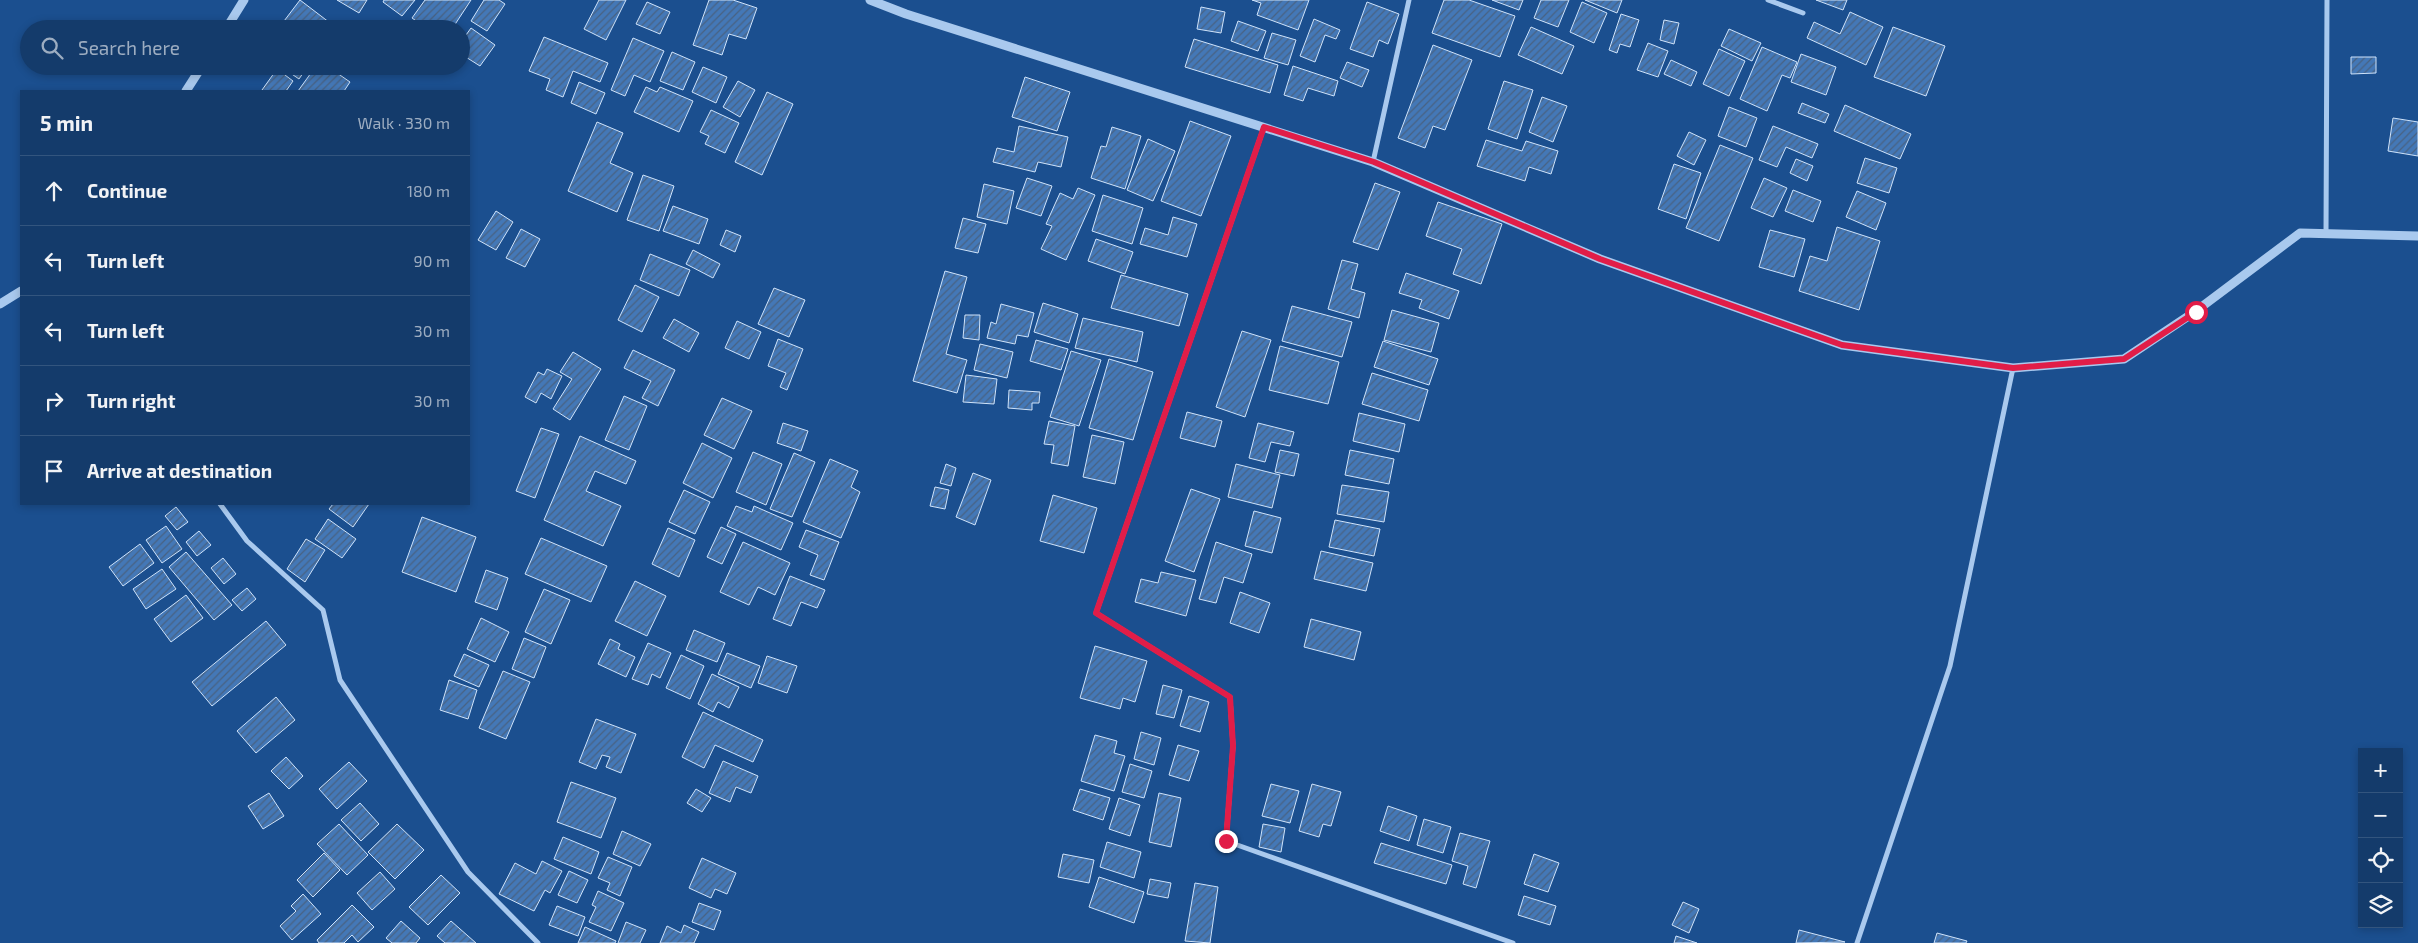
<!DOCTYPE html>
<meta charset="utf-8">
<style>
body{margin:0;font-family:"Exo 2",sans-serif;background:#214673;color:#f1f3f6}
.controls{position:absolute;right:15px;bottom:15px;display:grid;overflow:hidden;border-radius:0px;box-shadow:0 2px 8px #0003}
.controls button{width:45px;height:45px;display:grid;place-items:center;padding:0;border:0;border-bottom:1px solid #33557e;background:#143b6b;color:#f1f3f6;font:25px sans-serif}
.stop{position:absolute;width:15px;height:15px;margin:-11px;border:4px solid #e11d48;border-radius:50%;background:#fff}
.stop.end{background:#e11d48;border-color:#fff;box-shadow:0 1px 5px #0008}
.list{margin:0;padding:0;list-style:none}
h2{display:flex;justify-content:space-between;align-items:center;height:65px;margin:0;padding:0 20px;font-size:21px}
h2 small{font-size:16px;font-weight:400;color:#9dadc1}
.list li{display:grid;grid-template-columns:32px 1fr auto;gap:15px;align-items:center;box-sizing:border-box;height:70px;padding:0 20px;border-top:1px solid #33557e}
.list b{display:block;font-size:19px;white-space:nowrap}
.list em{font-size:16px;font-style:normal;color:#9dadc1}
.icon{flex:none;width:28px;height:28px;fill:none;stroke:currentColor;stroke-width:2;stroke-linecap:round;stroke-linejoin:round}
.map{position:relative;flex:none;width:2418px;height:943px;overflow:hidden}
.search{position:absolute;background:#143b6b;box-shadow:0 2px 8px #0003;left:20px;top:20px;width:450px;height:55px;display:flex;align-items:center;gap:12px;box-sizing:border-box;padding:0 18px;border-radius:28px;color:#9dadc1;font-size:19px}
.panel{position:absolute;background:#143b6b;box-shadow:0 2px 8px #0003;left:20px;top:90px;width:450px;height:415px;border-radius:0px}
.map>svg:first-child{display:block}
</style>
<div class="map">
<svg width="2418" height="943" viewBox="0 0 2418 943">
<defs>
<pattern id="building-hatch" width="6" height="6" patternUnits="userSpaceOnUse" patternTransform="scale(1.25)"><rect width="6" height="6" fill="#4478b7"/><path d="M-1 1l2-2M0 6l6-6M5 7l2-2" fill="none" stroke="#486282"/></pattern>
</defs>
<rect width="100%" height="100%" fill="#1b4f8f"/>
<path fill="url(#building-hatch)" stroke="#cfe3fa" d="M300,0L338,29H286L281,25Z
M337,0H367L359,13Z
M384,0H415L402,16L383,2Z
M425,0H471L452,29H428L412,18Z
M484,0H499L505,4L487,31L471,21Z
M599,0H626L606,40L584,29Z
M709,0H733L757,8L746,39L729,34L722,55L693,45Z
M1252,0H1309L1298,30L1257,15L1261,3Z
M1444,0H1469L1515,16L1500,57L1432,33Z
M1492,0H1523L1519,10Z
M1541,0H1569L1558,27L1534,18Z
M1585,0H1622L1617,13Z
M1816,0H1847L1843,10Z
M647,2L670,12L660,34L636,24Z
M1367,2L1399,14L1388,44L1379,40L1373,57L1350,49Z
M1582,2L1607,13L1594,43L1570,32Z
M1201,7L1225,12L1221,33L1197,29Z
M1850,12L1883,27L1866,65L1807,38L1814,22L1840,34Z
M1621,14L1639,20L1630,47L1620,44L1617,53L1609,50Z
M1314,19L1340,30L1336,39L1325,35L1315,62L1300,56Z
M1664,20L1679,23L1674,44L1660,40Z
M1238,21L1266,31L1258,51L1231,41Z
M1531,27L1574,46L1562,74L1518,55Z
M1893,27L1945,46L1926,96L1874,77Z
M471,28L495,45L480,66L461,54V42Z
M1729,29L1761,43L1752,61L1721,46Z
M1272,33L1296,40L1288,65L1264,58Z
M544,37L608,63L600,82L573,71L563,97L546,90L550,79L529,71Z
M633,38L664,51L650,82L634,75L625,96L611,90Z
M1194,39L1278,65L1270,93L1185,67Z
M1648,43L1668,51L1658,77L1637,70Z
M1433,45L1472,60L1445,130L1433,126L1425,148L1398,138Z
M1762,47L1797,62L1790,78L1782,75L1767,111L1740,99Z
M1719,49L1745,61L1729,96L1703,84Z
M672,52L695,62L683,90L660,81Z
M1801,54L1836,67L1826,95L1791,82Z
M2351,57H2376V73L2351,74Z
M1671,60L1697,72L1691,86L1664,74Z
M1347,62L1369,70L1362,87L1340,78Z
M280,66H308L299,79Z
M316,66H327L350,82L344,91H298Z
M1293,66L1338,81L1334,96L1308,88L1303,101L1284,95Z
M703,67L727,77L716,103L692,92Z
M277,69L293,81L286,91H265L262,90Z
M1025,77L1070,92L1057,131L1012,117Z
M738,81L755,90L740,117L723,107Z
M1504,81L1533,90L1517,139L1488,129Z
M579,82L605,93L596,114L571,103Z
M646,87L657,92L660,87L693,101L679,132L634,112Z
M767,92L793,104L762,175L735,162Z
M1542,97L1567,106L1553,142L1529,132Z
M1802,103L1829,114L1825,123L1798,113Z
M1845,105L1911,134L1900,159L1834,131Z
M1729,107L1757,118L1746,147L1718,136Z
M711,110L739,123L725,153L705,144L709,136L700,132Z
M2393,118L2418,122V156L2388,151Z
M1190,121L1231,136L1201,216L1161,201Z
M597,122L623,133L610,163L633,173L617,212L568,191Z
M1019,126L1068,137L1061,167L1038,162L1035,172L993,162L997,148L1014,152Z
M1773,126L1818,144L1812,158L1786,147L1777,167L1759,160Z
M1112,127L1141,136L1125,189L1091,178L1101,146L1106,147Z
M1689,132L1706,140L1694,165L1677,156Z
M1148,139L1175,151L1153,201L1127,190Z
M1486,140L1522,151L1526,141L1558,151L1551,174L1529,167L1525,181L1477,166Z
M1720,145L1753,158L1719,241L1686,228Z
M1865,158L1897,168L1889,193L1857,183Z
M1796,159L1813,166L1807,181L1790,173Z
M1674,164L1701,173L1686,219L1658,209Z
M643,175L674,186L659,231L627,220Z
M1027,178L1052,186L1041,216L1016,208Z
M1764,178L1787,188L1773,217L1751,208Z
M1375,183L1400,192L1378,250L1353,242Z
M984,184L1014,191L1007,224L977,217Z
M1078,188L1095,195L1066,260L1041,249L1052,226L1046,224L1060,193L1073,199Z
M1793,190L1821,201L1813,222L1785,211Z
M1857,191L1886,203L1876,230L1846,217Z
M1103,195L1143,208L1132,244L1092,231Z
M1438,202L1502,224L1481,284L1453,274L1462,249L1426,236Z
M673,206L708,219L699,244L663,231Z
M496,211L513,222L496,250L478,240Z
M1173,217L1197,224L1187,257L1140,244L1145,228L1168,235Z
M963,218L986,224L978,253L955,248Z
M1837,227L1880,241L1859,310L1799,291L1810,256L1827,261Z
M521,229L540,239L525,267L506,258Z
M726,230L741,236L735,252L720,245Z
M1770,230L1805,239L1794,277L1759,267Z
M1096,239L1133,252L1125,274L1088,261Z
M693,250L720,264L713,278L686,264Z
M650,254L690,270L679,296L640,280Z
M1342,260L1358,264L1351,289L1365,293L1359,318L1328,309Z
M945,271L967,277L946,354L967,360L957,393L913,381Z
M1406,273L1459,291L1449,319L1419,308L1422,300L1399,293Z
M1121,275L1188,294L1179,326L1111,308Z
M635,285L659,297L642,332L618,320Z
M774,288L805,300L789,337L758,324Z
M1043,303L1078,314L1069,343L1034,332Z
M1001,304L1034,313L1028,337L1017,335L1015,344L987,338L991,322L996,324Z
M1292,306L1352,322L1342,357L1282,341Z
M1392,310L1439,323L1431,352L1384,340Z
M965,315H980L979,340L963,338Z
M1083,318L1143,332L1137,362L1075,348Z
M674,319L699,333L689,352L663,338Z
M737,321L761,332L749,359L725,348Z
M1242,331L1271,340L1245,417L1216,407Z
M778,339L803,349L787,390L780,387L786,373L768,366Z
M1036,340L1068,349L1061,370L1030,361Z
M1383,341L1438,359L1429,385L1374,367Z
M980,344L1013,352L1007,378L974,370Z
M1280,346L1339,362L1328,404L1269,390Z
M633,350L675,370L658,406L642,398L651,381L624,368Z
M1071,351L1101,360L1079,426L1050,417Z
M573,352L601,369L570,420L553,409L572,379L560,372Z
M1109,359L1153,372L1133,440L1089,428Z
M547,369L562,376L551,399L541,393L536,403L525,397L538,372L544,375Z
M1372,373L1428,390L1419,421L1362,404Z
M966,375L997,379L994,404L963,402Z
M1009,390L1040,392L1039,403H1032V410L1008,408Z
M624,396L647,406L629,450L605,440Z
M722,398L752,411L734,449L704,435Z
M1187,412L1222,421L1215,447L1180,438Z
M1359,413L1405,424L1399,452L1353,441Z
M1049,421L1075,426L1068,466L1051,463L1054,445L1044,444Z
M783,423L808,431L801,451L777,443Z
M1258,423L1294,432L1290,446L1271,442L1265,462L1249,458Z
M541,428L559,434L535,498L516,491Z
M1092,435L1124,442L1115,484L1083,477Z
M580,436L636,461L626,484L595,471L586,491L621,506L603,546L544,520Z
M702,443L732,458L713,498L683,483Z
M1280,450L1299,454L1294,476L1275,472Z
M1350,450L1394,459L1389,484L1345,475Z
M753,452L782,464L766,505L736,492Z
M794,453L815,462L792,517L770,509Z
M830,459L858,471L851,487L860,492L841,538L803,522Z
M946,464L956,468L951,486L940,483Z
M1236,464L1280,475L1272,508L1228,497Z
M973,473L991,480L975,525L956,517Z
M1342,485L1389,492L1384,522L1337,514Z
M935,487L949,490L945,509L930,506Z
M1191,489L1220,499L1194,572L1165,561Z
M684,490L710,502L695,534L669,522Z
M1053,495L1097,508L1084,553L1040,541Z
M333,504H369L353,527L329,509Z
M736,506L752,512L754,506L793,523L781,550L727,526Z
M176,507L188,522L177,530L165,516Z
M1254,511L1281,518L1272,553L1245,546Z
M422,517L476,537L456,592L402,572Z
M328,519L356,539L342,558L315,539Z
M1335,520L1380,529L1374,556L1329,547Z
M166,526L182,549L162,563L146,540Z
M721,527L736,534L722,564L707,557Z
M668,528L695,540L679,577L652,564Z
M806,530L839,542L824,580L810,575L818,555L799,547Z
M199,531L211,545L197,556L186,542Z
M541,538L607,566L591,602L525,574Z
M306,539L325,550L305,582L287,569Z
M743,542L790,563L775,595L758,587L749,605L720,592Z
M1216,542L1252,554L1243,583L1224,577L1216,603L1199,599Z
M140,544L154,563L123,586L109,567Z
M1321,551L1373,563L1366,591L1314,579Z
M186,552L232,605L214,620L169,567Z
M223,558L236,574L224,584L211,568Z
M162,569L176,589L146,609L133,589Z
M486,570L508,578L497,610L475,602Z
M1161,572L1196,580L1186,616L1135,602L1141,579L1158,583Z
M790,576L825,590L817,608L801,602L791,626L773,619Z
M635,581L666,596L647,636L615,621Z
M247,588L256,599L242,611L232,600Z
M544,589L570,600L551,644L525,632Z
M1240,592L1270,603L1259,633L1230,623Z
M186,595L203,618L171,642L154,619Z
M481,618L509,632L495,662L467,649Z
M1311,619L1361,632L1354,660L1304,647Z
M266,621L286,645L212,706L192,682Z
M694,630L725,643L717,662L686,650Z
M524,638L546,647L534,678L512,669Z
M610,639L620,644L618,649L635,657L626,677L598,664Z
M648,643L671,653L660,678L652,674L648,685L632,679Z
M1095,646L1147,661L1135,702L1123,698L1120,709L1080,698Z
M727,653L760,666L751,688L718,674Z
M464,654L489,665L479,687L454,676Z
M681,655L704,666L690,699L666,688Z
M767,656L797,666L787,693L758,683Z
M503,671L530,682L506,739L479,728Z
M712,674L739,687L729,708L718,702L713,712L698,704Z
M449,680L477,690L468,719L440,710Z
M1163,685L1182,690L1174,718L1156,714Z
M1189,696L1209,702L1200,732L1180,726Z
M276,697L295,720L256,753L237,731Z
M703,712L763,740L753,762L715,745L704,768L682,757Z
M596,719L636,734L621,773L606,767L610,757L602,755L596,769L579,762Z
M1141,732L1161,738L1154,765L1134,759Z
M1095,735L1117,741L1114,753L1125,756L1114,791L1081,781Z
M1178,745L1199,751L1189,781L1169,775Z
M286,757L303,776L289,789L271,771Z
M723,761L758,776L751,793L736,787L730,802L709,793Z
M349,762L367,781L337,809L319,789Z
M1130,764L1152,771L1144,798L1122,792Z
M571,782L616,798L601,838L557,822Z
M1271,784L1299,791L1290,823L1262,816Z
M1312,784L1341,792L1331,826L1323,824L1319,837L1299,831Z
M696,789L711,798L702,812L687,803Z
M1080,789L1110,798L1103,820L1073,810Z
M269,793L284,816L263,829L248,806Z
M1159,793L1181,798L1171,847L1149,842Z
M1119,798L1140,805L1130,836L1109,829Z
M360,803L379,824L361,841L341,820Z
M1388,806L1417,816L1409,841L1380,831Z
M1424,819L1451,827L1443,853L1417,845Z
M339,824L368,855L347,875L317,844Z
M397,824L424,850L395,879L368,852Z
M1263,824L1285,828L1281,852L1259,847Z
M622,831L651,844L640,866L613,854Z
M1460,833L1490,841L1476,888L1463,884L1468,866L1452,861Z
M563,837L599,852L591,874L554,859Z
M1107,842L1141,852L1134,878L1100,867Z
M1381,843L1452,865L1446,884L1374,863Z
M324,853L340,870L313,897L297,880Z
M1063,854L1094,860L1089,883L1058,877Z
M1534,854L1559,863L1548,892L1524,884Z
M608,857L632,867L620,896L607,890L610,883L598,878Z
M702,858L736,873L727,894L715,889L711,898L689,888Z
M542,861L562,871L550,893L545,890L534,911L499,894L515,863L536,874Z
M569,871L588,880L577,903L558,895Z
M380,872L395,889L372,910L357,893Z
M441,875L460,893L428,925L409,907Z
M1099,877L1144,892L1134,923L1089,907Z
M1150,879L1171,883L1168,898L1147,894Z
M1195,883L1218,887L1210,943L1185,941Z
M598,891L624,903L611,931L589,922L596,907L592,905Z
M303,894L321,914L292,940L280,926L296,911L291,906Z
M1524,896L1556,906L1550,925L1518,915Z
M1683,902L1699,909L1689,933L1672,925Z
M699,903L721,911L714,930L692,922Z
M352,905L374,927L358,942L352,935L344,943H319L317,940Z
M557,906L585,917L578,936L549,925Z
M401,921L420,938L416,943H392L386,938Z
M451,921L476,943H445L437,936Z
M626,922L646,930L640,943H618Z
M684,925L699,932L694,943H660L667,926L681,933Z
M585,927L616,941L615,943H578Z
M1799,930L1845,942L1796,943Z
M1937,933L1967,941L1966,943H1934Z
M1676,936L1697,943H1674Z"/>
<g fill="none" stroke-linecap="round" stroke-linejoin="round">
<path stroke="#a9c9ee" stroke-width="5" d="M1768,0L1803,13
M1264,127L1096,613L1230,697L1233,746L1226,841L1513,943
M1373,162L1409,0
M2326,233L2327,0
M220,504L247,541L323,610L340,680L468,872L538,943
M1857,943L1950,666L2013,368"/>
<path stroke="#a9c9ee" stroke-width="9" d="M870,0L906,14L1373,162L1600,259L1842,345L2013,368L2124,359L2196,311L2300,233L2418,236
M226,29L244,0
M186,91L202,66
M0,304L21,291"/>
</g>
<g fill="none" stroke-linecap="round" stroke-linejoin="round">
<path stroke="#e11d48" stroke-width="6" d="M1226,841L1233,746L1230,697L1096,613L1264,127L1374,162L1600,259L1842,345L2013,368L2124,359L2196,312"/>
</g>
</svg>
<div class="controls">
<button>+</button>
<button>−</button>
<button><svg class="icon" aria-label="locate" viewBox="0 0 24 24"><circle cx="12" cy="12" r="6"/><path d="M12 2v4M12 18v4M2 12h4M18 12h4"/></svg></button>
<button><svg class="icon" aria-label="layers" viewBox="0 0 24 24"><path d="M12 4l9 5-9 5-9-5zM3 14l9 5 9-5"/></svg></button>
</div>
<div class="stop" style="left:2196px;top:312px"></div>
<div class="stop end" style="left:1226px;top:841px"></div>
<div class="search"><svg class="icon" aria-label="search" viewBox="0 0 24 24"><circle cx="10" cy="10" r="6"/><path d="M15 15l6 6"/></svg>Search here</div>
<section class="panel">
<h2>5 min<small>Walk · 330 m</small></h2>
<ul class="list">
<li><svg class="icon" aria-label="ahead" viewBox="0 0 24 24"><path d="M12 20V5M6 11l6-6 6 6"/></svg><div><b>Continue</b></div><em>180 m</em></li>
<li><svg class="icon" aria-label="left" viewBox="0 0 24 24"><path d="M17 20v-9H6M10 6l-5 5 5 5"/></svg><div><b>Turn left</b></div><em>90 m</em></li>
<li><svg class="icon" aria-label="left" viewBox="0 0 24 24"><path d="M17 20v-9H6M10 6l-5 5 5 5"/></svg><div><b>Turn left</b></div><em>30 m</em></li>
<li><svg class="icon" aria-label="right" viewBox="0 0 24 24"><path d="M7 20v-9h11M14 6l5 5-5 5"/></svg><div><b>Turn right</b></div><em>30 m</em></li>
<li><svg class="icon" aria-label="arrive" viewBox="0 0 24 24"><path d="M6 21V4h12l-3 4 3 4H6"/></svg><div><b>Arrive at destination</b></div></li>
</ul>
</section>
</div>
